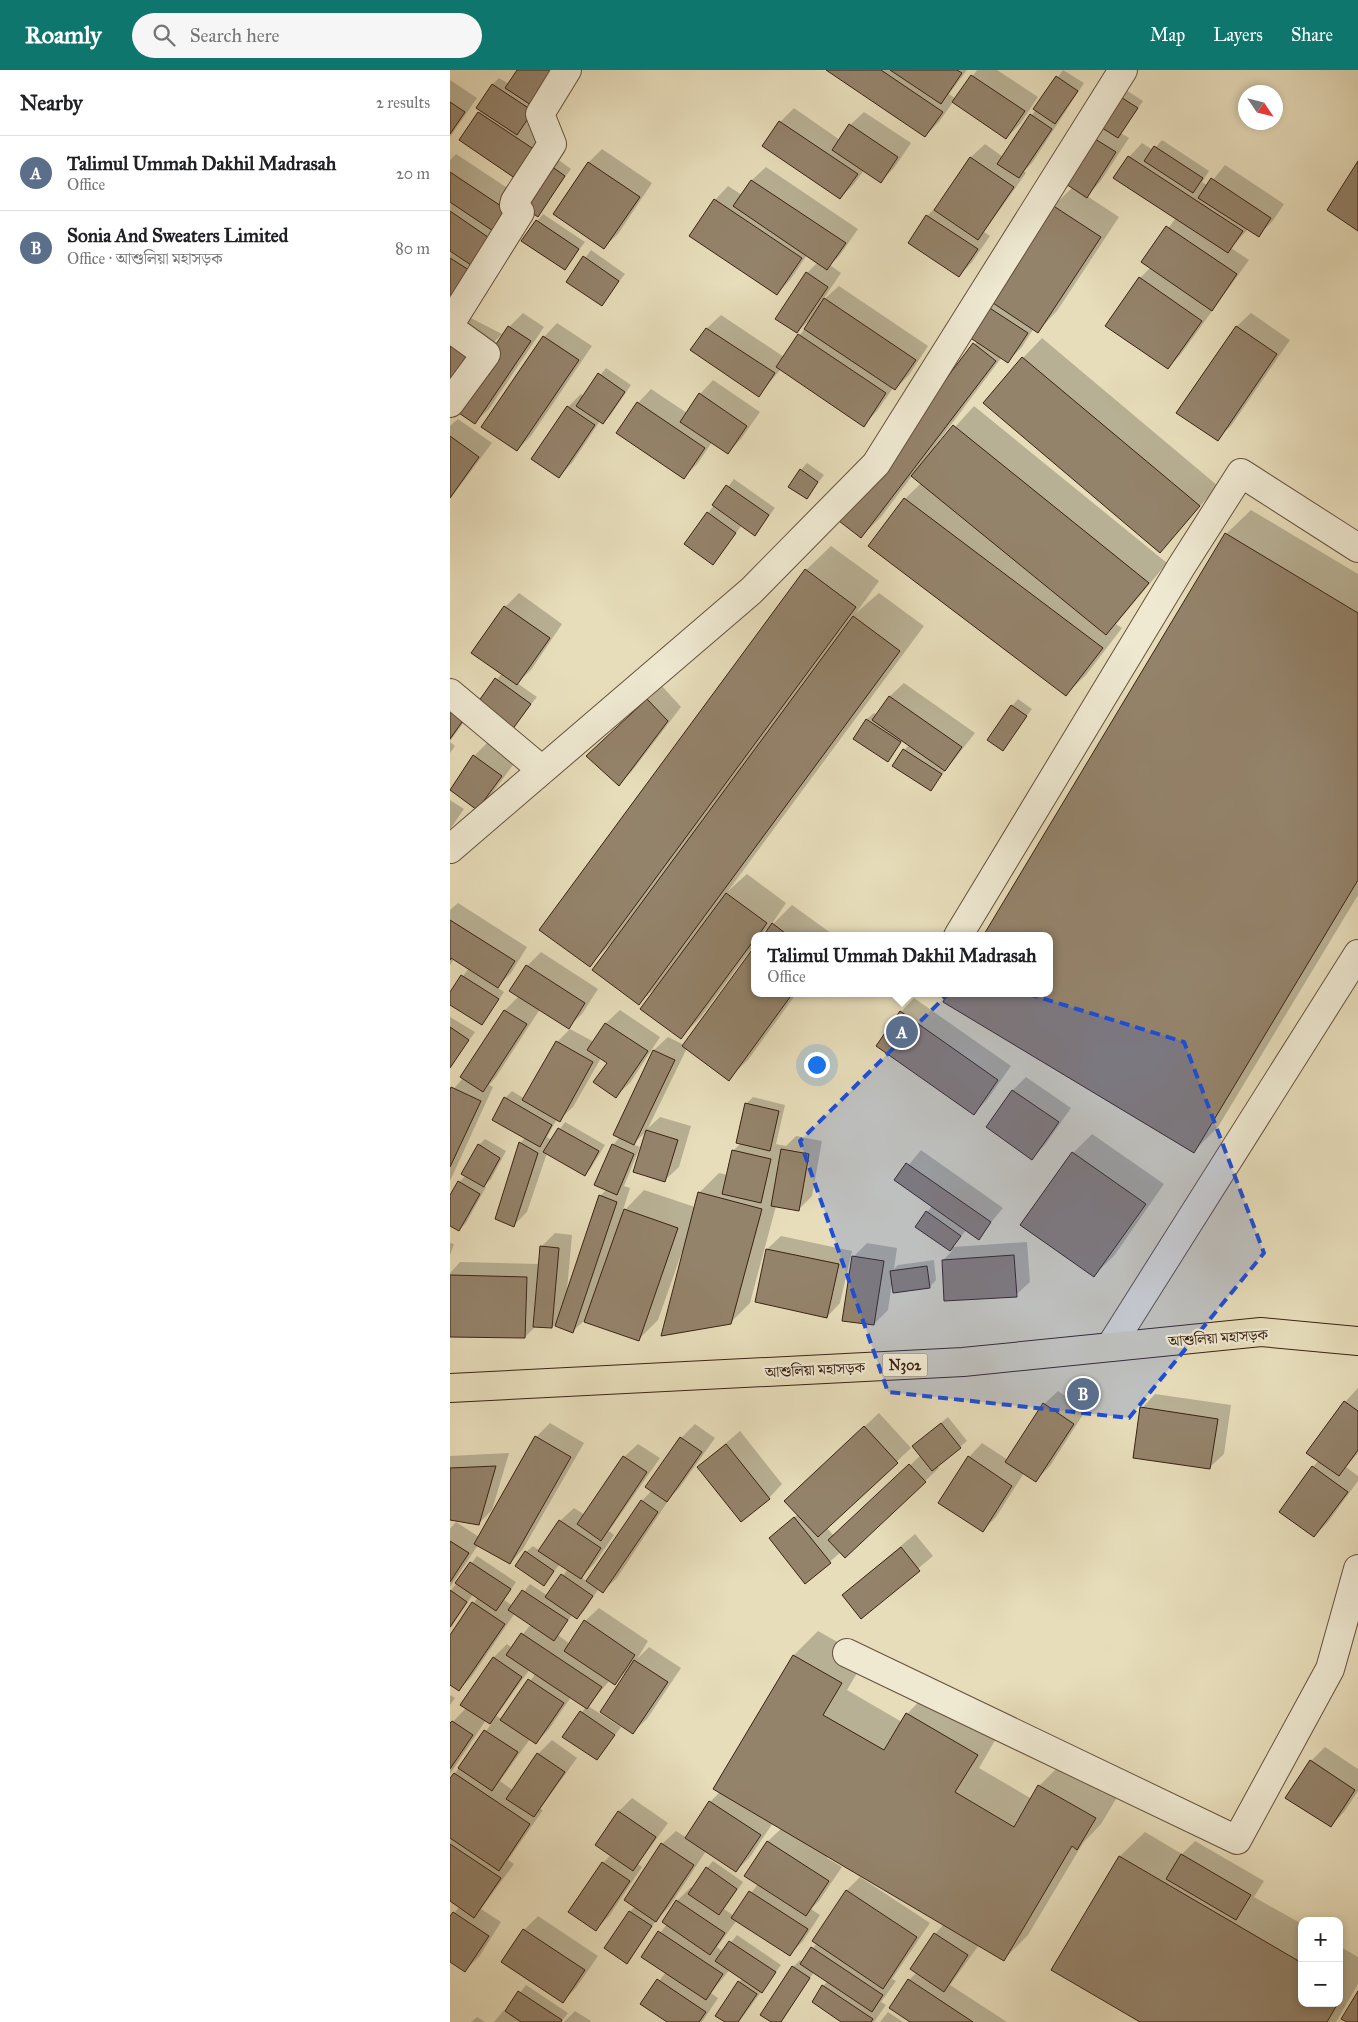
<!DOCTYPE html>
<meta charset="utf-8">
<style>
body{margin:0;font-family:"IM FELL Great Primer","Noto Serif Bengali",serif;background:#f6f6f6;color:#202124}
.controls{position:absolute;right:15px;bottom:15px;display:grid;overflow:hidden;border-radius:10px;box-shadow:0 2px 8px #0003}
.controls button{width:45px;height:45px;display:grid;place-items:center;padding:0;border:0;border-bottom:1px solid #e0e0e0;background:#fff;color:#202124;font:25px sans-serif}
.compass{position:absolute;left:788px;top:15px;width:45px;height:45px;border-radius:50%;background:#fff;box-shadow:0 2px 8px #0003;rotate:125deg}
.you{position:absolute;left:366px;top:994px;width:18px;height:18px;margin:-12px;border:4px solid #fff;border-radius:50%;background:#1a73e8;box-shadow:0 0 0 8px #1a73e833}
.badge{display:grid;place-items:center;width:32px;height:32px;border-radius:50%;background:#0f766e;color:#fff;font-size:16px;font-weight:700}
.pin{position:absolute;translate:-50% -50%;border:2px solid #fff;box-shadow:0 1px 5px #0006}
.popup{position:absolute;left:301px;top:862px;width:302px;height:65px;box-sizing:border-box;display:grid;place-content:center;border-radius:10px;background:#fff;filter:drop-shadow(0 1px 4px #0005);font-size:16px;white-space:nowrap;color:#757577}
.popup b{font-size:19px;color:#202124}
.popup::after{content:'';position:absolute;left:50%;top:100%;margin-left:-10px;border:10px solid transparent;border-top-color:#fff}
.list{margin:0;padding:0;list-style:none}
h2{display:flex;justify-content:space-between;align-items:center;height:65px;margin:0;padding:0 20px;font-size:21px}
h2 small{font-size:16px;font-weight:400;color:#757577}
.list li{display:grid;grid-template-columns:32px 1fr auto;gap:15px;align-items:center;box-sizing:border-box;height:75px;padding:0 20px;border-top:1px solid #e0e0e0}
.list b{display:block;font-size:19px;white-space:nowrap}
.list p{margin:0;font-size:16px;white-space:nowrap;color:#757577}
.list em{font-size:16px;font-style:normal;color:#757577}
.icon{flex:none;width:28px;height:28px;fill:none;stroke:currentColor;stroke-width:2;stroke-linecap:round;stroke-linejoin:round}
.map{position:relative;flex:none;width:908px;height:1952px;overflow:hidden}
header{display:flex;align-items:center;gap:30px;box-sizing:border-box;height:70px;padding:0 25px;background:#0f766e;color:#fff}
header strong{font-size:24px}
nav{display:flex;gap:28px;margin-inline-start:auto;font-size:18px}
.search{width:350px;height:45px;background:#f6f6f6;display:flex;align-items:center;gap:12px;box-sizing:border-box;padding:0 18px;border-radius:28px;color:#757577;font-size:19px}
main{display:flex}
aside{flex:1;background:#fff}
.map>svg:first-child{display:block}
</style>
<header>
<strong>Roamly</strong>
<div class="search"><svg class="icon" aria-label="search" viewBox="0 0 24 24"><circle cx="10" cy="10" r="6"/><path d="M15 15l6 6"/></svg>Search here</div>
<nav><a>Map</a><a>Layers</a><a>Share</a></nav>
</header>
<main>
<aside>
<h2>Nearby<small>2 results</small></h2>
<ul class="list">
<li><span class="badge" style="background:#5c6f8a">A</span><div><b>Talimul Ummah Dakhil Madrasah</b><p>Office</p></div><em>20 m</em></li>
<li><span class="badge" style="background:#5c6f8a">B</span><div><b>Sonia And Sweaters Limited</b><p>Office · আশুলিয়া মহাসড়ক</p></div><em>80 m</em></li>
</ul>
</aside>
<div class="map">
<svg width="908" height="1952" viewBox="0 0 908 1952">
<rect width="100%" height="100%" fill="#e7ddba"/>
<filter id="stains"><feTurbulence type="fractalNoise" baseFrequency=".004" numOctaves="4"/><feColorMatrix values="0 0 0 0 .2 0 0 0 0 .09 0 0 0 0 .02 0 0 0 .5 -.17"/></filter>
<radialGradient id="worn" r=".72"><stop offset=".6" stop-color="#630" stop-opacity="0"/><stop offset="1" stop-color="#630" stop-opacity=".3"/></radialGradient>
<path fill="#0003" fill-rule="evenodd" d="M69,0L89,34L77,52L104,70L86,97L11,69L31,40L27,37L43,14L49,8L59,14Z
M378,0H517L499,24L506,29L527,0H547L588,27L570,54L556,68L503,32L489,52L475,66Z
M613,0L634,13L582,93L574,101L576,103L534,162L540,166L522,192L509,206L459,172L477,146L491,132L521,87L535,74L553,87Z
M0,10L27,28L0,67Z
M676,20L693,31L671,63L679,68L650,112L637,126L669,147L607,241L588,261L584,258L572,277L558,291L552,287L485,376L487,377L524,336L717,493L666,554L672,558L636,605L616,624L455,429L471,413L462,406L431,447L411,467L527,271L518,264L603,136L623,117L615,112Z
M344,38L390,70L400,55L414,42L461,73L444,98L431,111L414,100L404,114L390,128L330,52Z
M712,70L759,101L752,112L758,116L775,95L834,134L822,152L808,165L798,159L781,178L799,190L731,284L718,298L690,208L701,197L693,191L726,148L679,87L692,73L703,80Z
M152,79L202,113L168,164L154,177L104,144L139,92Z
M6,84L71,127L102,85L121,99L87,145L72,135L7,241L52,264L0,317V90Z
M316,97L408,159L390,185L380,195L391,203L372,231L389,216L478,276L459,305L445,319L443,318L427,341L414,355L331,299L309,325L242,280L257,258L271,245L334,287L363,247L347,262L327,248L357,203L368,192L357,185L340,210L327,224L265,130L278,116L292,125L302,110Z
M93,144L135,172L115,198L87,151Z
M141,180L175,204L152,234L118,211Z
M73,243L94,257L39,339L25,352L4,338L59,257Z
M801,243L840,270L781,356L767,369L728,342L787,256Z
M107,253L142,276L81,366L67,380L94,267Z
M592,268L768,416L710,481L573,288Z
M156,298L181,315L160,346L153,353L150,351L122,393L109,407L118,337L131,324L134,326Z
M263,310L310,342L291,369L278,383L262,372L248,393L234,407L188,333L201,319L237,343L250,324Z
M8,349L42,373L0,429V356Z
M357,393L374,405L356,428L351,400Z
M284,409L325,438L305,464L292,455L263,493L258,443Z
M801,440L908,504V825L768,1057L744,1081L600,923V866L776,464Z
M381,476L429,511L406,543L429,523L474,556L278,821L297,804L336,833L319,858L342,835L385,866H314L318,861L316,859L311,866H304V875L250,948L231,967L211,913L189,933L163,872L139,895L356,500Z
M69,523L112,554L81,600L67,613L87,627L62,658L27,634L0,671V612L30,631L52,603L23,582L55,537Z
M454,613L525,663L481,719L454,680L459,675L453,670L438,690L404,668L417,649L424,643L427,645L440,626Z
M212,616L231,637L182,701L169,714L151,673Z
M568,629L582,639L552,679L562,636Z
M0,672L5,676L0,683Z
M38,672L65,692L41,725L27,739L24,686Z
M0,730L14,739L0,759Z
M8,833L77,877L61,903L47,917L54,922L32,954L0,933V924L19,898L4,889L0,895V840Z
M304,879V923H347L298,990L278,1009L237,978L198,1058L210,1047L241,1056L229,1097L215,1110L197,1061L183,1074L190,1077L174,1116L180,1118L172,1143L194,1120L245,1137L249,1123L269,1103L278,1105L283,1081L291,1073L296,1034L303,1027L335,1035L326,1074L336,1076L346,1066L372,1071L362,1126L348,1140L326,1136L300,1233L280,1253L232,1182L208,1250L188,1270L138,1247L123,1261L109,1251L102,1257L86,1256L75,1267L0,1265V1203L10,1192L90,1194L91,1177L105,1163L122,1165L117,1220L150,1126L157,1119L163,1075L170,1067L165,1064L204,980L218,967L234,975Z
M91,882L148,919L132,944L118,957L90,939L46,1007L39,1015L43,1017L0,1111V1023L13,1008L55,940L69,926L77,896Z
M464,928L561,996L537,1030L524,1043L451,942Z
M170,940L210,967L180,1013L166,1026L158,993L151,988L123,1037L109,1050L107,1049L97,1067L102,1070L115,1052L155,1075L141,1098L135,1105L97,1083L77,1142L64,1155L46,1149L71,1072L76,1067L55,1028L62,1021L75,1029L107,972L120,959L144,972L156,953Z
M0,947L25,962L0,997Z
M576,1007L621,1038L595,1075L582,1088L537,1057L563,1020Z
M642,1064L714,1114L664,1186L644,1205L623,1083Z
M35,1069L56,1081L41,1109L34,1116L36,1117L16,1153L9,1160L0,1154V1127L9,1112L16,1105L29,1075Z
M471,1080L553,1138L528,1168L516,1160L503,1177L577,1172L580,1212L566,1225L493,1190L502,1181L466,1156L482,1136L446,1110Z
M331,1166L402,1181L390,1233L377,1247L317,1179Z
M0,1173L4,1174L0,1185Z
M417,1173L447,1178L444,1199L448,1195L484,1190L486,1210L480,1217L442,1213L438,1240L424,1254L403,1187Z
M908,1318V1383L896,1397L908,1406V1411L878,1452L864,1466L863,1397L869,1390L895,1332Z
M608,1321L636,1340L600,1396L586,1410L574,1403L546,1447L532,1461L519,1387L532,1373L558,1390L594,1334Z
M705,1324L781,1335L774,1384L760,1397L692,1338Z
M429,1343L461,1378L377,1458L384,1466L471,1385L470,1370L498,1347L517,1371L487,1396L489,1398L475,1411L395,1486L391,1482L356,1512L321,1468L348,1444L349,1417Z
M100,1353L134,1373L73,1479L60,1493L28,1475L0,1517V1459L6,1452L29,1467L86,1367Z
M245,1354L265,1368L230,1417L220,1428L167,1508L153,1521L149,1518L134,1541L127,1548L122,1545L108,1565L120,1574L135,1551L149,1538L198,1571L187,1589L199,1577L231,1598L197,1649L183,1662L178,1600L164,1613L160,1610L138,1636L171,1657L147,1689L114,1666L136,1637L121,1627L99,1659L86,1673L80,1669L50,1711L64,1721L88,1684L102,1670L127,1688L90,1739L93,1740L58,1790L64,1794L31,1839L51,1852L29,1887L15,1900L0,1890V1848L10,1836L0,1830V1710L41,1654L36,1650L0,1704V1655L16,1638L43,1588L57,1574L62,1578L81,1554L65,1543L22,1606L9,1620L0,1614V1567L28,1527L23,1524L0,1559V1522L27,1486L66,1512L54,1530L63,1536L80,1514L98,1526L118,1499L110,1494L94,1514L76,1482L83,1476L90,1481L110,1451L124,1438L135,1445L174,1387L188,1374L210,1388L159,1461L164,1465L144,1494L131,1507L138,1512L192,1431L202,1420L197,1417L231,1368ZM80,1599L86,1603L52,1649L46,1646Z
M290,1361L332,1414L319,1428L248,1397Z
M59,1383L42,1440L28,1454L0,1449V1386Z
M465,1464L483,1486L411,1547L393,1525Z
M368,1561L416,1588L397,1620L452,1652L457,1644L481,1619L551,1660L529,1698L582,1729L589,1716L614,1691L669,1724L651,1754L633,1773L578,1865L554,1889L529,1875L500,1915L557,1952H463L459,1910L467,1902L462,1899L485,1864L494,1854L378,1786L377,1788L392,1797L369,1831L361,1839L370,1845L353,1871L339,1885L287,1850L267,1877L273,1882L287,1865L331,1895L289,1952H277L289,1912L293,1908L280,1899L261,1923L268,1928L252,1952H219L192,1934L216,1902L193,1886L217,1854L213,1852L227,1831L241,1817L243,1819L257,1798L263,1791L293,1812L274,1839L284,1846L308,1814L296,1806L318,1771L332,1758L323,1753L300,1787L286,1801L256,1781L219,1837L208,1848L177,1892L180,1842L185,1836L212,1774L226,1761L237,1768L260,1732L270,1722L265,1719L344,1585Z
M0,1625L5,1628L0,1635Z
M875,1677L908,1699V1721L894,1742L881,1756L837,1727L861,1691Z
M182,1728L218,1753L188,1794L192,1797L159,1846L146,1859L153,1793L161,1785L169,1741Z
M695,1762L732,1784L745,1771L814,1811L804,1827L852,1854V1933H889V1876L908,1887V1914L886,1952H692L603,1900L670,1786Z
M410,1807L480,1853L442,1909L446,1911L431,1932L436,1935L424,1952H393L373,1916L378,1911L364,1902L334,1948L330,1952H323L343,1897L350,1890L352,1892L367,1873L396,1821Z
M88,1846L148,1886L126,1918L113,1931L74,1860Z
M76,1915L118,1943L111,1952H44L54,1940L56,1941Z
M125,1941L141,1951L140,1952H114Z
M438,1942L453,1952H430Z
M27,1947L35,1952H21Z"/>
<path fill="#94836b" stroke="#3b2215" d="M67,0H110L84,37L55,18Z
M376,0H431L493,42L475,67Z
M440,0H507L512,3L491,34Z
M521,5L575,41L556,69L502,32Z
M606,6L628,21L605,54L583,39Z
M42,14L83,41L67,65L26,38Z
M669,26L688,38L668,68L649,56Z
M0,32L15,42L0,64Z
M28,42L91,84L72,113L9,70Z
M580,44L602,59L569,108L547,94Z
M329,51L408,104L390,129L312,76Z
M399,54L448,87L431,113L382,80Z
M642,67L666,82L637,128L613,112Z
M704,76L753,108L743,123L694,91Z
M678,86L793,161L778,183L663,108Z
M520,87L564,117L528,170L484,140Z
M94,91L115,106L88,147L66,132Z
M908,91V161L877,140Z
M138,92L190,127L154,179L103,144Z
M0,102L63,144L49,165L0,132Z
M761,108L821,148L809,167L748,128Z
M301,110L396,173L377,200L283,136Z
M264,129L352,188L327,225L239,166Z
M602,135L651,167L588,263L540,231Z
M0,141L48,174L30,201L0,181Z
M476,145L528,179L509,207L458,173Z
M86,150L129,179L115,200L71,171Z
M716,156L787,204L762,241L691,192Z
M133,186L169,211L152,236L116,212Z
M0,188L27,205L0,247Z
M356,202L378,217L347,263L325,249Z
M689,207L752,251L718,299L655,256Z
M374,228L466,290L445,320L354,259Z
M535,235L578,263L558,293L516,265Z
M58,256L81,271L25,354L3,339Z
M786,256L827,284L768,371L726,343Z
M256,258L325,303L309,327L240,280Z
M348,264L436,323L414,357L326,297Z
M93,266L129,290L67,381L31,357Z
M0,267L33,284L0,318Z
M523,273L546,291L411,468L389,451Z
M572,287L750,436L710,483L533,333Z
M148,303L175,322L153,354L126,336Z
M249,323L297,356L278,384L230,352Z
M187,332L255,378L234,409L166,363Z
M117,336L145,355L109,408L81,389Z
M503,355L699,513L656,565L461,406Z
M0,366L29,387L0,428Z
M350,399L368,412L357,429L338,417Z
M276,415L319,445L305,466L262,435Z
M454,428L653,578L616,626L418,476Z
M257,442L286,463L263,495L234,474Z
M775,463L908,543V810L744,1083L493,932L498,923H600V866H533Z
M355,499L406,537L140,897L89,860Z
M54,536L100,568L67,615L21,583Z
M403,546L450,581L189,935L142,900Z
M45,608L81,634L62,660L26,635Z
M439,626L512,677L495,701L422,650Z
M197,629L218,651L169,716L136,686Z
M0,633L17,645L0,669Z
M561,635L577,646L553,681L537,670Z
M416,649L451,672L438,692L403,669Z
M453,679L492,704L481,721L442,696Z
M23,685L52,706L27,740L0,720Z
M276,823L317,853L308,866H304V870L231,969L190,939Z
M0,850L65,891L48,918L1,888L0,890Z
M322,853L339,866H313Z
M304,877V923H343L279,1011L232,976Z
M76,895L135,933L119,959L59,921Z
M11,905L49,929L32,955L0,935V922Z
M54,940L77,954L33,1022L10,1007Z
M450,941L548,1010L524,1045L426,976Z
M155,953L198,981L166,1028L143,1012L157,993L137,980Z
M0,957L19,970L0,998Z
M106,971L143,992L110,1052L72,1030Z
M203,980L225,990L184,1075L163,1065Z
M1,1017L31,1031L0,1097V1020Z
M562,1020L609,1052L582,1090L536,1057Z
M54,1027L102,1055L90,1077L42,1050Z
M295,1033L329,1041L320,1081L286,1073Z
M108,1058L149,1081L135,1106L93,1082Z
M196,1060L228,1070L215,1112L183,1102Z
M69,1072L88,1083L64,1157L45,1149Z
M28,1074L50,1088L34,1117L11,1104Z
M162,1074L184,1084L167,1125L144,1115Z
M331,1079L359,1084L349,1141L321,1136Z
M282,1080L321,1089L311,1133L272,1124Z
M622,1082L696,1134L644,1207L570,1155Z
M456,1093L541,1152L529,1170L444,1110Z
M8,1111L30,1124L9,1161L0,1156V1125Z
M248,1122L312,1139L281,1254L211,1266Z
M149,1125L167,1132L123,1263L105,1256Z
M174,1139L228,1158L189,1271L134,1252Z
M476,1141L511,1166L500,1181L465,1157Z
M90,1176L109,1178L102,1258L83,1257Z
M316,1179L389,1194L377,1248L305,1232Z
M564,1185L567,1227L494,1231L492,1190Z
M402,1186L434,1191L424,1255L392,1251Z
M477,1196L480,1218L443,1223L440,1201Z
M0,1205L77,1207L75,1268L0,1267Z
M894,1331L908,1341V1380L889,1406L856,1383Z
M593,1333L624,1354L586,1412L555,1392Z
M690,1337L768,1349L760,1399L683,1388Z
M491,1353L511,1378L482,1401L462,1376Z
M414,1356L448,1393L368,1467L334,1431Z
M85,1366L121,1387L60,1494L24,1474Z
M230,1367L252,1382L217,1432L195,1417Z
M276,1374L320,1429L291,1452L247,1397Z
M173,1386L197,1402L151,1471L127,1454Z
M518,1386L562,1416L533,1462L488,1433Z
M459,1394L476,1412L395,1488L378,1470Z
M46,1396L29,1455L0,1450V1398Z
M862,1396L898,1422L864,1467L829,1442Z
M191,1430L208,1442L153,1523L136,1511Z
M344,1447L381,1493L355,1514L319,1468Z
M109,1450L151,1478L131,1509L88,1481Z
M0,1471L19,1483L0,1512Z
M451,1477L470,1501L411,1549L392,1525Z
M75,1481L104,1501L94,1516L65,1496Z
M20,1492L61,1519L46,1541L5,1513Z
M111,1504L143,1526L127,1549L95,1527Z
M0,1520L17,1532L0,1557Z
M72,1520L118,1550L104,1571L58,1540Z
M22,1532L55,1554L9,1621L0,1615V1565Z
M134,1550L185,1585L165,1615L114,1581Z
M71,1563L152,1617L137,1639L56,1585Z
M343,1585L392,1613L373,1645L434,1680L456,1643L528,1685L505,1722L564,1757L588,1715L646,1748L627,1780L622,1776L554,1891L263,1719Z
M43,1587L72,1607L40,1654L10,1635Z
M184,1590L218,1612L183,1664L150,1642Z
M78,1609L114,1633L86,1674L50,1650Z
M130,1641L165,1665L147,1690L112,1667Z
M2,1651L23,1665L0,1699V1653Z
M34,1660L68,1682L42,1721L8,1698Z
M87,1683L115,1702L84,1747L56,1729Z
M860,1690L905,1720L881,1757L835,1728Z
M4,1703L80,1754L49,1801L0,1768V1708Z
M259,1731L311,1765L286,1802L235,1768Z
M168,1741L206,1767L183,1801L145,1775Z
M317,1771L379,1811L356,1846L294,1806Z
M211,1773L244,1795L206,1852L174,1830Z
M0,1774L51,1808L24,1848L0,1831Z
M731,1784L801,1825L786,1850L716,1809Z
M669,1786L852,1893V1933H888L877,1952H690L601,1900Z
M152,1792L180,1811L146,1861L118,1842Z
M256,1797L287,1819L269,1845L238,1824Z
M396,1820L467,1867L433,1919L362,1871Z
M299,1821L358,1859L340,1886L281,1848Z
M226,1830L275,1863L260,1885L212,1852Z
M179,1841L202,1856L177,1894L154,1878Z
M3,1842L39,1866L15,1902L0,1892V1846Z
M73,1859L135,1900L113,1933L51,1892Z
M208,1861L273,1904L256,1930L191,1887Z
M484,1863L518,1885L494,1922L460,1899Z
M279,1871L326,1902L312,1923L265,1891Z
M361,1877L433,1925L422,1942L350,1894Z
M342,1896L360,1908L331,1952H321L310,1945Z
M207,1909L256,1942L249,1952H217L190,1934Z
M458,1909L523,1952H460L439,1938Z
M288,1911L307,1924L288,1952H275L265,1946Z
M372,1915L423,1949L421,1952H391L362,1932Z
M68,1921L112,1950L111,1952H71L55,1941Z
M908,1921V1952H897L891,1949Z"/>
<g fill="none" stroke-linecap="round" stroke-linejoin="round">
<g stroke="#66513e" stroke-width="30">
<path id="minor" d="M0,254L70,142L64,135L65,131L102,74L90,44L117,0
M0,258L36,284L0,333
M0,623L92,700
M0,779L301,521L426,394L673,0
M508,866L731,497L791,403L908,478
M660,1277L908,884
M397,1583L787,1770L880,1599L908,1499"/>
</g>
<g stroke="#3b2215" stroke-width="30">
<path id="highway" d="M0,1318L513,1292L811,1262L908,1271"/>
</g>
<use href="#minor" stroke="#efe9d2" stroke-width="28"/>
<use href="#highway" stroke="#e7ddba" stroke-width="28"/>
</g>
<path fill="#1d4ed8" fill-opacity="0.2" stroke="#1d4ed8" stroke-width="4" stroke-dasharray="10 6" stroke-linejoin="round" d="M517,905L734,972L814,1183L679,1348L438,1322L350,1071Z"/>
<g text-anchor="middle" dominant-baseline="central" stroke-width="4.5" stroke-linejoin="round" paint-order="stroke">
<rect fill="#efe9d2" stroke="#715e4e" stroke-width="1" x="432.5" y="1283.5" width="45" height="23" rx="4"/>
<g font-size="14" font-weight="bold" fill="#3b2215">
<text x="455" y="1295">N302</text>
</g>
<g font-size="15" fill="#3b2215" stroke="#efe9d2">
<text transform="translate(768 1268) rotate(-4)">আশুলিয়া মহাসড়ক</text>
<text transform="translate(365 1300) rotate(-3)">আশুলিয়া মহাসড়ক</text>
</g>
</g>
<rect width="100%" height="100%" filter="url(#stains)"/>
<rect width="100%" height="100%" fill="url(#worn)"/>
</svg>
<div class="controls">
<button>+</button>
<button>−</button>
</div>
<svg class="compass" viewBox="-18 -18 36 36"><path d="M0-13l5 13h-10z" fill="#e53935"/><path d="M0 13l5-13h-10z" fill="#757577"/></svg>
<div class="you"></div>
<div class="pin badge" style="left:452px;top:962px;background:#5c6f8a">A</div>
<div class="popup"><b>Talimul Ummah Dakhil Madrasah</b>Office</div>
<div class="pin badge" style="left:633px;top:1324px;background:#5c6f8a">B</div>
</div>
</main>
